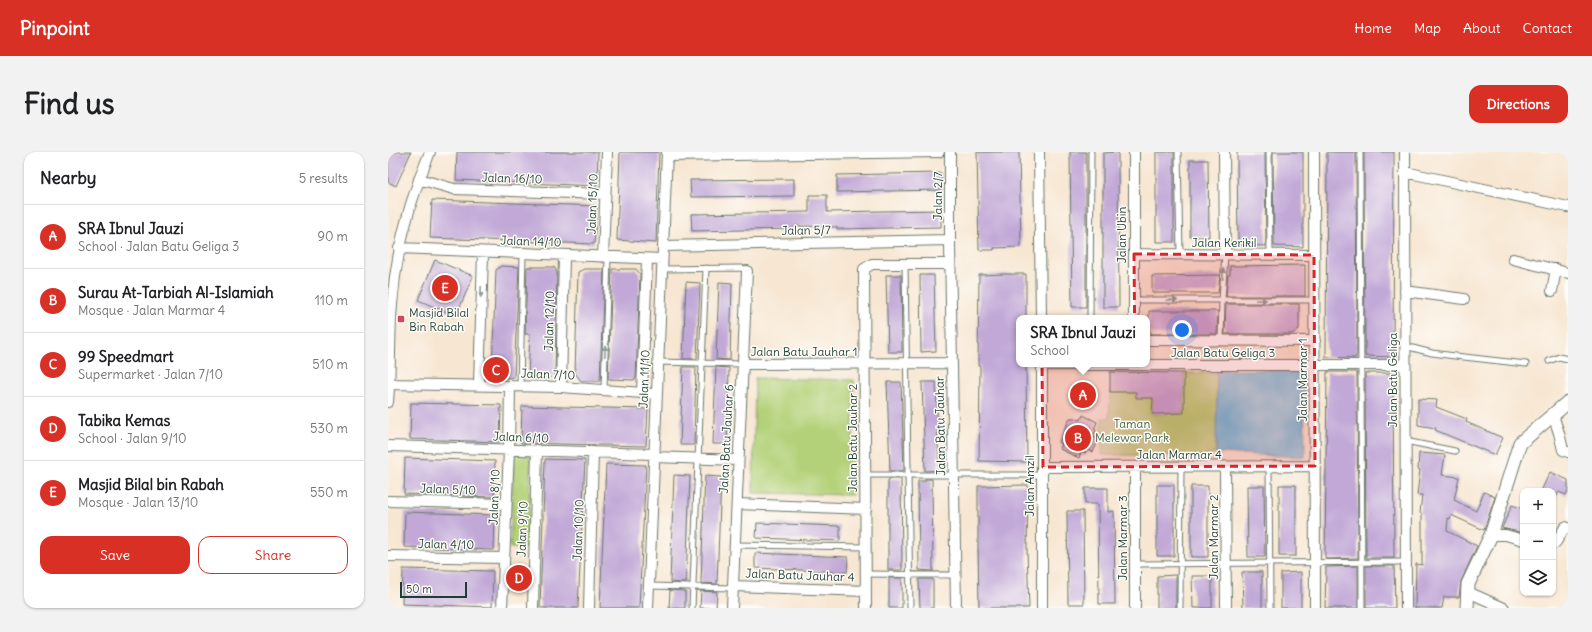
<!DOCTYPE html>
<meta charset="utf-8">
<style>
body{margin:0;font-family:Delius,sans-serif;background:#f2f2f2;color:#202124}
.controls{position:absolute;right:12px;bottom:12px;display:grid;overflow:hidden;border-radius:8px;box-shadow:0 1px 3px #0004}
.controls button{width:36px;height:36px;display:grid;place-items:center;padding:0;border:0;border-bottom:1px solid #e0e0e0;background:#fff;color:#202124;font:20px sans-serif}
.scale{position:absolute;left:12px;bottom:10px;width:67px;box-sizing:border-box;padding-left:4px;border:2px solid #1f3d34;border-top:0;font-size:11px;line-height:14px;white-space:nowrap;color:#1f3d34;-webkit-text-stroke:3px #fdfcf7;paint-order:stroke}
.you{position:absolute;left:794px;top:178px;width:14px;height:14px;margin:-10px;border:3px solid #fff;border-radius:50%;background:#1a73e8;box-shadow:0 0 0 6px #1a73e833}
.badge{display:grid;place-items:center;width:26px;height:26px;border-radius:50%;background:#d93025;color:#fff;font-size:13px;font-weight:700}
.pin{position:absolute;translate:-50% -50%;border:2px solid #fff;box-shadow:0 1px 4px #0006}
.popup{position:absolute;left:628px;top:163px;width:134px;height:52px;box-sizing:border-box;display:grid;place-content:center;border-radius:8px;background:#fff;filter:drop-shadow(0 1px 3px #0005);font-size:13px;white-space:nowrap;color:#757577}
.popup b{font-size:15px;color:#202124}
.popup::after{content:'';position:absolute;left:50%;top:100%;margin-left:-8px;border:8px solid transparent;border-top-color:#fff}
.list{margin:0;padding:0;list-style:none}
h2{display:flex;justify-content:space-between;align-items:center;height:52px;margin:0;padding:0 16px;font-size:17px}
h2 small{font-size:13px;font-weight:400;color:#757577}
.list li{display:grid;grid-template-columns:26px 1fr auto;gap:12px;align-items:center;box-sizing:border-box;height:64px;padding:0 16px;border-top:1px solid #e0e0e0}
.list b{display:block;font-size:15px;white-space:nowrap}
.list p{margin:0;font-size:13px;white-space:nowrap;color:#757577}
.list em{font-size:13px;font-style:normal;color:#757577}
.actions{display:flex;gap:8px;padding:12px 16px}
.actions a{flex:1;padding:9px 0;border:1px solid #d93025;border-radius:12px;text-align:center;font-size:14px;color:#d93025}
.actions .main{background:#d93025;color:#fff}
.icon{flex:none;width:22px;height:22px;fill:none;stroke:currentColor;stroke-width:2;stroke-linecap:round;stroke-linejoin:round}
.map{position:relative;flex:none;width:1180px;height:456px;overflow:hidden;border-radius:12px}
header{display:flex;align-items:center;gap:24px;box-sizing:border-box;height:56px;padding:0 20px;background:#d93025;color:#fff}
header strong{font-size:19px}
nav{display:flex;gap:22px;margin-inline-start:auto;font-size:14px}
.intro{display:flex;align-items:center;justify-content:space-between;box-sizing:border-box;height:96px;padding:0 24px}
h1{margin:0;font-size:28px}
.button{padding:10px 18px;border-radius:12px;background:#d93025;color:#fff;font-size:14px;font-weight:700}
main{display:flex;gap:24px;padding:0 24px}
aside{flex:1;background:#fff;border-radius:12px;box-shadow:0 1px 3px #0004}
.map>svg:first-child{display:block}
</style>
<header>
<strong>Pinpoint</strong>
<nav><a>Home</a><a>Map</a><a>About</a><a>Contact</a></nav>
</header>
<div class="intro"><h1>Find us</h1><a class="button">Directions</a></div>
<main>
<aside>
<h2>Nearby<small>5 results</small></h2>
<ul class="list">
<li><span class="badge">A</span><div><b>SRA Ibnul Jauzi</b><p>School · Jalan Batu Geliga 3</p></div><em>90 m</em></li>
<li><span class="badge">B</span><div><b>Surau At-Tarbiah Al-Islamiah</b><p>Mosque · Jalan Marmar 4</p></div><em>110 m</em></li>
<li><span class="badge">C</span><div><b>99 Speedmart</b><p>Supermarket · Jalan 7/10</p></div><em>510 m</em></li>
<li><span class="badge">D</span><div><b>Tabika Kemas</b><p>School · Jalan 9/10</p></div><em>530 m</em></li>
<li><span class="badge">E</span><div><b>Masjid Bilal bin Rabah</b><p>Mosque · Jalan 13/10</p></div><em>550 m</em></li>
</ul>
<div class="actions"><a class="main">Save</a><a>Share</a></div>
</aside>
<div class="map">
<svg width="1180" height="456" viewBox="0 0 1180 456">
<rect width="100%" height="100%" fill="#fdfcf7"/>
<filter id="ink" filterUnits="userSpaceOnUse"><feTurbulence type="fractalNoise" baseFrequency=".025" numOctaves="2"/><feDisplacementMap in="SourceGraphic" scale="8" xChannelSelector="R" yChannelSelector="G"/><feConvolveMatrix kernelMatrix="1 2 1 2 8 2 1 2 1" color-interpolation-filters="sRGB"/></filter>
<filter id="wash" filterUnits="userSpaceOnUse"><feTurbulence type="fractalNoise" baseFrequency=".012" numOctaves="4" result="noise"/><feDisplacementMap in="SourceGraphic" scale="16" xChannelSelector="R" yChannelSelector="G"/><feGaussianBlur stdDeviation="0.9" result="paint"/><feColorMatrix in="noise" values="0 0 0 0 0 0 0 0 0 0 0 0 0 0 0 0 0 1.4 0 .05"/><feComposite in="paint" operator="in"/></filter>
<g filter="url(#wash)">
<rect width="100%" height="100%" fill="#f7e6d1"/>
<path fill="#b3d178" stroke="#698756" d="M796,221H829L828,301L818,304L714,303V266H721L722,240H748L749,246H765L764,262L796,261Z
M367,226L466,228L464,343L365,341Z
M126,301H143L140,396H122Z"/>
<path fill="#61bade" stroke="#407c89" d="M829,218H909L916,224L917,305L828,301Z"/>
<g id="blocks">
<path fill="#c1a8d7" d="M0,0H23L8,34L0,30Z
M69,0H210L209,34L68,28Z
M232,0H271L268,91L229,88Z
M589,0H631L633,95L606,96V98H591Z
M682,0H698V155H684Z
M730,0L731,155H715V1Z
M768,0H786V90H768Z
M849,0H877L878,94L850,93Z
M885,0H915V95L886,94Z
M939,0H968L969,203H968V206L938,205Z
M976,0H1006L1005,205L977,204Z
M802,8H820L821,85H802Z
M553,21V38L449,40V23Z
M406,27V44L303,45L302,28Z
M421,43H439V60L553,58V75L449,77V75L407,74V77L304,79L303,62L421,60Z
M44,48L209,54L206,92L42,86Z
M47,108L85,124L68,164L30,148Z
M917,113V144H838L840,123H842V114Z
M113,114L131,115L126,225L111,227L104,219L108,118Z
M139,115H166L169,120L167,222L163,226L140,225L142,182H137Z
M196,117H216L212,229H193L187,221L190,120Z
M224,117H248L252,122L248,226L246,228L220,227Z
M617,122H638V166H631V212H638L639,310L591,309L592,214H590L591,123Z
M498,123H513L514,200H500Z
M532,123H546L548,199L533,200Z
M832,123L830,141H764V124Z
M298,130L312,131L309,207H295Z
M331,130L344,131L342,208L328,207Z
M838,152H911V177L904,182H837Z
M761,159H830L829,182H764L761,178Z
M295,215H308L306,293H292Z
M328,215L341,216L339,292H325Z
M722,220L796,221V261L764,262L765,246H748V240H722Z
M939,220H968L969,221L970,406L938,407L937,405Z
M977,221H1005L1006,406H978Z
M499,230H513L516,318L513,319H502Z
M534,230H548L551,318L537,319Z
M1030,247L1049,248L1048,255L1079,267L1078,270L1115,286L1107,303L1047,278L1048,276L1030,273Z
M23,251L113,253L112,290L22,287Z
M134,254L260,257L258,294L133,291Z
M695,263L709,270L706,277L708,278L705,285L711,287L705,300L699,297L697,301L693,300L691,306L672,297L674,292L671,290L682,266H687L693,268Z
M1031,301L1057,303L1054,323L1071,325L1066,348L1088,359L1096,340L1107,345L1096,378L1063,363L1062,367L1060,366L1059,379L1089,394L1073,429L1071,445H1056L1054,456H1027L1028,412L1034,413V362L1032,361L1034,343H1029L1032,318L1030,317Z
M17,306L107,309L106,345L16,342Z
M157,307L197,308L190,456H152Z
M218,312L258,313L251,456H212Z
M1162,320L1180,328V338L1178,343L1171,340L1165,350V339H1153Z
M286,323L302,324L298,431L282,430Z
M317,324L333,325L329,432L313,431Z
M502,327H513L514,418H500V328Z
M537,327H544L545,419L531,418L530,329H537Z
M640,333L639,398L641,456H591L590,391V334Z
M769,333H786V404H769Z
M891,333H908V404H891Z
M803,334H820V405H803Z
M859,334H876L877,405H860Z
M697,336H720V360L726,359L727,452H711L710,352H697Z
M1124,353L1135,357V381L1114,376Z
M679,359H695L696,452H680Z
M17,360L107,363L106,398L16,395Z
M369,371L452,374V389L368,386Z
M367,401L460,405L459,420L367,416Z
M970,414V456H937L938,415Z
M978,414H1006L1007,456H978Z
M15,417L105,419L104,455L14,452Z
M854,420H874V456H855Z
M913,420V456H893V421Z
M788,423V456H769V424Z
M804,424H824V456H805Z
M501,426H514V456H501Z
M531,427H545V456H532Z
M282,438L297,439V456H281Z
M313,439L329,440L328,456H312Z"/>
</g>
</g>
<g filter="url(#ink)">
<use href="#blocks" fill-opacity="0" stroke="#6b786b" stroke-width="1"/>
<g fill="none" stroke-linecap="round" stroke-linejoin="round">
<g stroke="#6b786b" stroke-width="7">
<path id="service" d="M790,0L792,102
M881,0L882,103
M972,0L974,456
M517,111L522,456
M274,117L354,116L359,119
M746,148H927
M702,166L703,0
M833,189L834,148L837,102
M1017,194L1044,201L1067,204L1138,212
M1161,209L1171,205L1180,207
M270,210L355,212
M132,234L135,102
M216,238L220,105
M1017,289L1067,299
M881,315L882,456
M477,323H655
M347,393L478,395
M747,412L1017,410
M478,422L567,423
M261,434L345,436
M304,456L318,116
M792,456L793,315"/>
</g>
<g stroke="#6b786b" stroke-width="12">
<path id="minor" d="M562,0V92L568,456
M651,0L653,166
M836,0L837,102
M926,0L927,456
M1017,0L1018,456
M279,4L551,0
M1017,20L1180,55
M31,27L66,37L217,42
M275,94L562,88
M11,96L274,107
M746,102L926,103
M215,105L219,0
M1125,107L1180,121
M1017,139L1076,147
M1164,139L1168,117
M746,166V0
M759,188L927,189
M355,212L564,211
M654,212V456
M654,213H1017
M1,232L173,235L269,242
M91,233L95,101
M173,235L176,104
M254,241L259,107
M0,250C3,217 1,185 4,153C8,99 21,49 42,0
M1165,263L1171,281L1175,298L1180,300
M0,294L266,302
M266,305L350,308
M655,315L927,314
M837,315L838,456
M0,349L118,352
M349,352L478,357
M1103,383H1118L1135,388
M1165,392L1168,390L1177,375L1180,376
M0,404L116,406
M345,434L478,439
M1080,440L1116,456
M114,456L121,298L122,234
M145,456L149,298
M201,456L205,300
M260,456L279,0
M344,456L359,119
M478,456L476,117L484,112H562
M747,456V315"/>
</g>
<g stroke="#6b786b" stroke-width="15">
<path id="tertiary" d="M1079,456L1080,432L1103,383L1132,291L1180,250"/>
</g>
<use href="#service" stroke="#fff" stroke-width="5"/>
<use href="#minor" stroke="#fff" stroke-width="10"/>
<use href="#tertiary" stroke="#fff" stroke-width="13"/>
</g>
<defs><path id="oneway-solid" d="M-6-.8H1V-3.2L6.5 0L1 3.2V.8H-6Z"/></defs>
<g fill="#8f9e9a">
<use href="#oneway-solid" transform="translate(835 122) rotate(-86)"/>
<use href="#oneway-solid" transform="translate(93 140) rotate(92)"/>
<use href="#oneway-solid" transform="translate(784 148)"/>
<use href="#oneway-solid" transform="translate(873 148)"/>
<use href="#oneway-solid" transform="translate(217 199) rotate(-88)"/>
</g>
</g>
<path fill="#d62828" fill-opacity="0.2" stroke="#d62828" stroke-width="3" stroke-dasharray="8 5" stroke-linejoin="round" d="M746,102L926,103L927,314L655,315L654,213H747Z"/>
<rect fill="#d1495b" stroke="#fdfcf7" stroke-width="1.5" x="9" y="163" width="8" height="8" rx="2"/>
<g text-anchor="middle" dominant-baseline="central" stroke-width="3" stroke-linejoin="round" paint-order="stroke">
<g font-size="12" fill="#1f3d34" stroke="#fdfcf7">
<text transform="translate(124 26) rotate(2)">Jalan 16/10</text>
<text transform="translate(549 44) rotate(-90)">Jalan 2/7</text>
<text transform="translate(204 52) rotate(-88)">Jalan 15/10</text>
<text transform="translate(418 78) rotate(-1)">Jalan 5/7</text>
<text transform="translate(733 83) rotate(-90)">Jalan Ubin</text>
<text transform="translate(143 89) rotate(2)">Jalan 14/10</text>
<text x="836" y="90">Jalan Kerikil</text>
<text transform="translate(161 169) rotate(-89)">Jalan 12/10</text>
<text x="416" y="199">Jalan Batu Jauhar 1</text>
<text x="835" y="200">Jalan Batu Geliga 3</text>
<text transform="translate(160 222) rotate(2)">Jalan 7/10</text>
<text transform="translate(256 227) rotate(-88)">Jalan 11/10</text>
<text transform="translate(914 228) rotate(-90)">Jalan Marmar 1</text>
<text transform="translate(1004 228) rotate(-90)">Jalan Batu Geliga</text>
<text transform="translate(552 274) rotate(-91)">Jalan Batu Jauhar</text>
<text transform="translate(133 285) rotate(2)">Jalan 6/10</text>
<text transform="translate(464 286) rotate(-90)">Jalan Batu Jauhar 2</text>
<text transform="translate(338 287) rotate(-87)">Jalan Batu Jauhar 6</text>
<text x="791" y="302">Jalan Marmar 4</text>
<text transform="translate(641 334) rotate(-90)">Jalan Amzil</text>
<text transform="translate(60 337) rotate(2)">Jalan 5/10</text>
<text transform="translate(106 345) rotate(-88)">Jalan 8/10</text>
<text transform="translate(134 377) rotate(-88)">Jalan 9/10</text>
<text transform="translate(190 378) rotate(-88)">Jalan 10/10</text>
<text transform="translate(825 385) rotate(-90)">Jalan Marmar 2</text>
<text transform="translate(734 386) rotate(-90)">Jalan Marmar 3</text>
<text transform="translate(58 392) rotate(1)">Jalan 4/10</text>
<text transform="translate(412 423) rotate(2)">Jalan Batu Jauhar 4</text>
</g>
<g font-size="12" fill="#1f3d34" stroke="#fdfcf7" text-anchor="start">
<text x="21" y="160">Masjid Bilal<tspan x="21" dy="14">Bin Rabah</tspan></text>
</g>
<g font-size="12" fill="#446245" stroke="#fdfcf7">
<text x="744" y="271">Taman<tspan x="744" dy="14">Melewar Park</tspan></text>
</g>
</g>
</svg>
<div class="controls">
<button>+</button>
<button>−</button>
<button><svg class="icon" aria-label="layers" viewBox="0 0 24 24"><path d="M12 4l9 5-9 5-9-5zM3 14l9 5 9-5"/></svg></button>
</div>
<div class="scale">50 m</div>
<div class="you"></div>
<div class="pin badge" style="left:695px;top:243px">A</div>
<div class="popup"><b>SRA Ibnul Jauzi</b>School</div>
<div class="pin badge" style="left:690px;top:286px">B</div>
<div class="pin badge" style="left:108px;top:218px">C</div>
<div class="pin badge" style="left:131px;top:426px">D</div>
<div class="pin badge" style="left:57px;top:136px">E</div>
</div>
</main>
